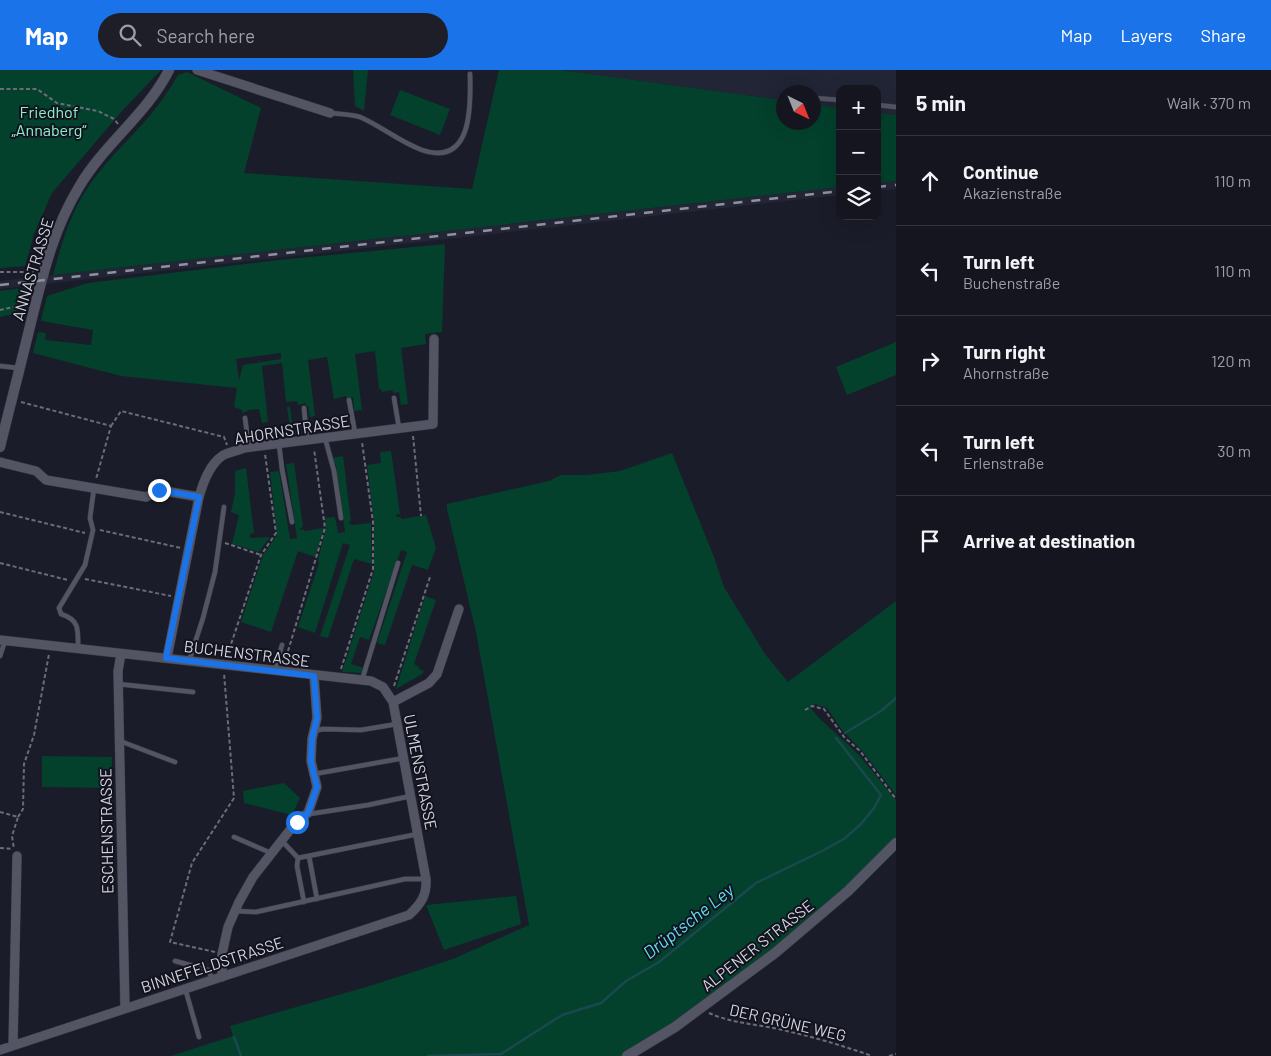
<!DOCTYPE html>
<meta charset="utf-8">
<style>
body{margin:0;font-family:Barlow,sans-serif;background:#1d1e28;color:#f1f3f6}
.controls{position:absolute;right:15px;top:15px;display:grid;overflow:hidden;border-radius:10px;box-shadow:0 5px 20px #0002}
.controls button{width:45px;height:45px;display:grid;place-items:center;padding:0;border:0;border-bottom:1px solid #33343d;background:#14151f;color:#f1f3f6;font:25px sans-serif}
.compass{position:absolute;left:776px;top:15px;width:45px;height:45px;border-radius:50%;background:#14151f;box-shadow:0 5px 20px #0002;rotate:137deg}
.stop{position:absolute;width:15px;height:15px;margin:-11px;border:4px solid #1a73e8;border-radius:50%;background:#fff}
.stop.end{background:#1a73e8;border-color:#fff;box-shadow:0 1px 5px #0008}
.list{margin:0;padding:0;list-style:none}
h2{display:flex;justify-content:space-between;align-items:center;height:65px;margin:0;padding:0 20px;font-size:21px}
h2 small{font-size:16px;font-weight:400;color:#9d9fa4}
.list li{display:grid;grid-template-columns:32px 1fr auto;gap:15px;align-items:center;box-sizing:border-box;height:90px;padding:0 20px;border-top:1px solid #33343d}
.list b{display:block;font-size:19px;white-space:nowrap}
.list p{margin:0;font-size:16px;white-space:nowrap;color:#9d9fa4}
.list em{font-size:16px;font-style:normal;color:#9d9fa4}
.icon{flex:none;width:28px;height:28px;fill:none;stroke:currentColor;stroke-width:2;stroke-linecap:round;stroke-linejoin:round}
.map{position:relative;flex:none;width:896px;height:986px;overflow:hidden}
header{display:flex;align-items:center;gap:30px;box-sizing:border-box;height:70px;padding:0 25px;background:#1a73e8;color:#fff}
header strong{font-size:24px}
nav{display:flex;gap:28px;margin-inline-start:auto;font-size:18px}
.search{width:350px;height:45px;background:#1d1e28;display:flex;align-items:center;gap:12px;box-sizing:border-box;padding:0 18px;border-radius:28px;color:#9d9fa4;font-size:19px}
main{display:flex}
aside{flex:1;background:#14151f}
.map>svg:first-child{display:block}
</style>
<header>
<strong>Map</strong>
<div class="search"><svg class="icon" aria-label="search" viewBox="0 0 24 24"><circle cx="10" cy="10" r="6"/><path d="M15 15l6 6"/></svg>Search here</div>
<nav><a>Map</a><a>Layers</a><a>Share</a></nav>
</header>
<main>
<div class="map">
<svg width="896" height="986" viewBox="0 0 896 986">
<rect width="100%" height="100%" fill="#1b1c29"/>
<path fill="#222536" d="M561,0H896V45L877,43V19H840V38L814,34V22H784L783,30Z
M896,111V119L877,121V113Z
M840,117V125L0,219V211Z"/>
<path fill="#03412c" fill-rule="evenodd" d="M0,0H161L122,41L52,123L34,164L25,196L0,198Z
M353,0H368L364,41L355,36Z
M499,0H561L783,30L784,52H814V34L840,38V117L53,205C62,171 72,138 93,110C109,88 129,69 147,49C159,35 169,20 178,5L187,2L261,38L244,103L472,119Z
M400,20L450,39L440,65L390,45Z
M877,43L896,45V111L877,113Z
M445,174L442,262L425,264L426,274L401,278L408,334L401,335L399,322L394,323L392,320L382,322L381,319H379L375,281L355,284L362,340L354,341L353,327L347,329L346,326L334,329L327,287L308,290L315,346L310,347L308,336H306V333L298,335L297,331L286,332L282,293L262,296L268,352L262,353L259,339L249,340L243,343L242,340L234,337L237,318L121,306L33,283L38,262L46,263L45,270L91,275L93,260L41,251L47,226L88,213L279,190ZM281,283V289L243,295L239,310L236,289Z
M29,217L23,242L0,247V221Z
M896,272V305L847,325L836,297Z
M287,337H290L293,361L301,360L302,363L291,365Z
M391,381L400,444H396L397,447H401V449L426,445L436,478L428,500L412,495L385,575L377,573L407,482L401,480L369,570L360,567L351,594L364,598L362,603L342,602L374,502V452L367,395L381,393L380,382Z
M672,383L714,487L724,517L765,584L788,612L896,531V725L863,682L842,660L827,638L815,634L810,637L818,647L859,685L896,730V773L775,883L627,986H171L233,966L230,956L373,915L453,889L529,855L476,562L447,439V434L549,411L561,405H587L620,401Z
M343,386L351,451L348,452L352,455L371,453L372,494L354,489L328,568L320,566L350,475L343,473L315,563L298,557L319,493L318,490L326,458L325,448L335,447L338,463L345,462L336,396L331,388Z
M294,393L303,457L300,458V460L303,459L305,461L324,458L315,487L298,481L271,562L241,552L263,485L277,465L270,402L279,401L290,469L297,468L286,394Z
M246,398L254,463L250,464V468L270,467L259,482L232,474L239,445L231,442L235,423V401Z
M425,526L436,530L414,594L419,597V599L424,601L422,604L396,619Z
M42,686L112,687L111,718L42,717Z
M284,713L300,728L292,745L244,733L243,721Z
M516,826L521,854L444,880L426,835Z"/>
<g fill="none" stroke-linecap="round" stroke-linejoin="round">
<path stroke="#1a484e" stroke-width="2.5" d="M845,663L881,641L896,628
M234,967L241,986
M428,986L501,984L562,945L601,933L626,911L659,892L756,813L822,781L844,769L861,754L874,738L881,725L836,668"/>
<g stroke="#373842" stroke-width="5.5">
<path id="service" d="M800,18L802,22
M814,28L840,30
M877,35L896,37
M330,43C339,44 351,44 360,47C381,56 400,72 422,80C472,97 471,37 470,4
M0,296L18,298
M394,328L399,358
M349,330L355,363
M304,338L307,370
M245,348L249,378
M325,368L334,401L341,448
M279,374L282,399L292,452
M78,578C78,560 80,550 61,544L59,538L85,495L93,460L90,448L94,418
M0,586L5,571
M189,591L203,548L215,502L224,437
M275,600L282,575
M362,610L398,493
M118,614L193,622
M314,661L323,659L361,660L397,654
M120,671L175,692
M314,704L404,688
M309,744L368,735L411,726
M234,767L271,783
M282,771L298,788L418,764
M309,786L317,829
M298,788L297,796L304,832
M235,841L256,842L405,809H426
M175,891L208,900L213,910
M185,918L199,967"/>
</g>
<g stroke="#373842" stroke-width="10">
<path id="minor" d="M197,0L330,43
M0,392L36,401L46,410L146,427L159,420L199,427
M0,570L371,611L383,617L393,632
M121,584L118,601L125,938
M167,588L199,427C203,413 209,395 222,386C228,382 238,381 244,378L433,354L434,269
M222,907V884L228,857L239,832L253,807L297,751L308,743L317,717L311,691L312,669L317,648L314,606
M13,975L17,786
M0,980L409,845C421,834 427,825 426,809L393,632L429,613L437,604L459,539"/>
</g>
<g stroke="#373842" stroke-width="11">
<path id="tertiary" d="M0,377C10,336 21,294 31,252C43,204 53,160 79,117C104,74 147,44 169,0
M627,986L675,957L775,883L848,821L896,773"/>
</g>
<path stroke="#6b6c77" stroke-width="2" stroke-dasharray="4 2.5" stroke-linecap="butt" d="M0,19H37L57,33L98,41L114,49L118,54
M0,202H34
M0,240L27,234
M21,332L111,356L96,409
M111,356L121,341L224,367L227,375
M413,366L421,446
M0,442L85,463
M100,460L181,478
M225,473L261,485
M0,493L68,510
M85,509L171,526
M288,581L325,458L314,379
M227,586L261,485L276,463L265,384
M341,599L373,499V452L362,372
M394,616L430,507
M805,640L812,636L824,639L844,667L860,681L896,729
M0,742L18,747L12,766L14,779
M18,747L23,739L24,694L34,665L49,584
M0,778L13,779
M215,882L170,872L192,793L234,728L224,603
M709,943C731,953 755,954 778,959C810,966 841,975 872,986
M889,986L896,984"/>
<use href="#service" stroke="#535564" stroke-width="4.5"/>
<use href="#minor" stroke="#535564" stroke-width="9"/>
<use href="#tertiary" stroke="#535564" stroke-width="10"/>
<path stroke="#90919b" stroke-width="2.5" stroke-dasharray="9 9" stroke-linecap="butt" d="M877,117L896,115
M0,215L840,121"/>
</g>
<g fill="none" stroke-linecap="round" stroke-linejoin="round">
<path stroke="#1a73e8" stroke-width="6" d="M159,420L199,427L166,588L314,606L317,648L312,669L311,692L317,717L308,743L297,752"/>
</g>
<g text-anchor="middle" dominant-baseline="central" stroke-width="4" stroke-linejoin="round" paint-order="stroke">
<g font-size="16" fill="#8bf0c5" stroke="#12131f">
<text x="49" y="41">Friedhof<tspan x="49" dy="18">„Annaberg“</tspan></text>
</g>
<g font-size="16" fill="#d3d4dd" stroke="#12131f">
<text transform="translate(32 199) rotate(-73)">ANNASTRASSE</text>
<text transform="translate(292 359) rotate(-9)">AHORNSTRASSE</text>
<text transform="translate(247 583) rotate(7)">BUCHENSTRASSE</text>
<text transform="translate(421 702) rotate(79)">ULMENSTRASSE</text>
<text transform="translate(106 761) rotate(-91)">ESCHENSTRASSE</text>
<text transform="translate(757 875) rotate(-38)">ALPENER STRASSE</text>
<text transform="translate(212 894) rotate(-18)">BINNEFELDSTRASSE</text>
<text transform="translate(788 952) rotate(13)">DER GRÜNE WEG</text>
</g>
<g font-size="18" font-style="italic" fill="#5fdff0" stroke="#12131f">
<text transform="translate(688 851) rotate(-38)">Drüptsche Ley</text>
</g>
</g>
</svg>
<div class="controls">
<button>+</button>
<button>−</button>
<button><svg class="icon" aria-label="layers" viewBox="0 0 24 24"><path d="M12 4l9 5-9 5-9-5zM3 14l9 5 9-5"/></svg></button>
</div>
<svg class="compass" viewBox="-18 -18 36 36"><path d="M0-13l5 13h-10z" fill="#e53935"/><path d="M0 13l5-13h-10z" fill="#9d9fa4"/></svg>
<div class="stop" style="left:297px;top:752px"></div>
<div class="stop end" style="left:159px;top:420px"></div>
</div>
<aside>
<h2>5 min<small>Walk · 370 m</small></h2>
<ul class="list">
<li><svg class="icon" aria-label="ahead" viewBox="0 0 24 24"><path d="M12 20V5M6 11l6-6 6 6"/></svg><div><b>Continue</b><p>Akazienstraße</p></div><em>110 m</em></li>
<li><svg class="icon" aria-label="left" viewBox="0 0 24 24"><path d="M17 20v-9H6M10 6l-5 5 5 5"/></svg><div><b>Turn left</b><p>Buchenstraße</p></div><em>110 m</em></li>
<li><svg class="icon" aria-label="right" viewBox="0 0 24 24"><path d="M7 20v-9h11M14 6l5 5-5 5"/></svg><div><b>Turn right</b><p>Ahornstraße</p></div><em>120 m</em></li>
<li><svg class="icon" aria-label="left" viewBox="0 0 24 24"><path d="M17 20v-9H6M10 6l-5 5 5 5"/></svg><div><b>Turn left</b><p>Erlenstraße</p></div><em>30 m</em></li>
<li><svg class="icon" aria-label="arrive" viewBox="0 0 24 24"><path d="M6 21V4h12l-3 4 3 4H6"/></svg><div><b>Arrive at destination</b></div></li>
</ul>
</aside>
</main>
